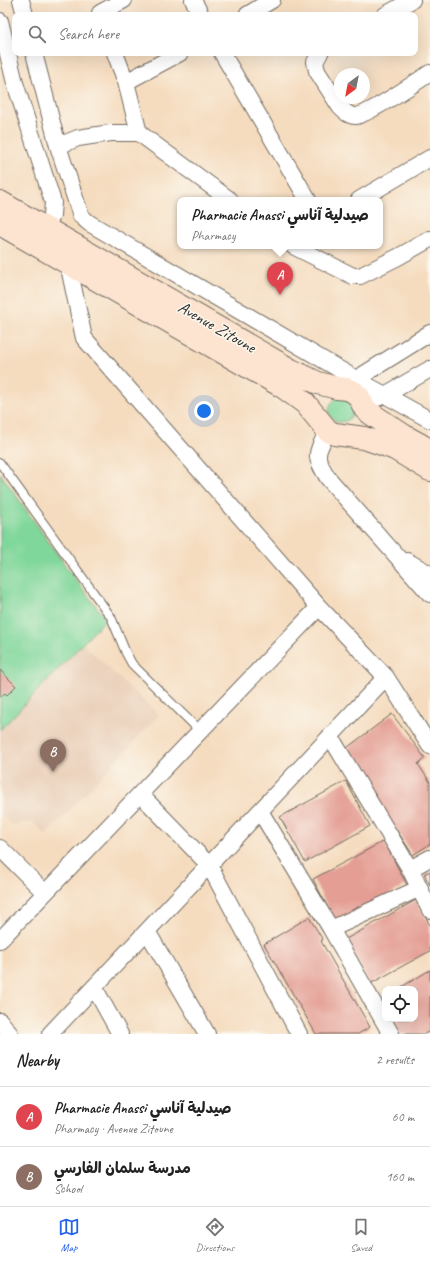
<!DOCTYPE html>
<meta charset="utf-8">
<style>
body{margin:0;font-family:Caveat,"Playpen Sans Arabic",sans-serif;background:#f6f6f6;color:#222}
.controls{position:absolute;right:12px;bottom:12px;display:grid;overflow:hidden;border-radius:8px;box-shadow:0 4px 16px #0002}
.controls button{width:36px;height:36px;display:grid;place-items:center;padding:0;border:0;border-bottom:1px solid #e0e0e0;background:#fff;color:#222;font:20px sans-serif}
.compass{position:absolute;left:334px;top:68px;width:36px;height:36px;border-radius:50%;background:#fff;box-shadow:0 4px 16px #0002;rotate:212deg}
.you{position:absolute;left:204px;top:411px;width:14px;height:14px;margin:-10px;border:3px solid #fff;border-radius:50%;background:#1a73e8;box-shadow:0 0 0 6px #1a73e833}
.badge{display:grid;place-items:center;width:26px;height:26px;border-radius:50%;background:#2563eb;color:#fff;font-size:13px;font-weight:700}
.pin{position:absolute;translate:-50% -33px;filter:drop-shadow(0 1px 2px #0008)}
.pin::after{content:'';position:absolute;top:21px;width:14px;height:12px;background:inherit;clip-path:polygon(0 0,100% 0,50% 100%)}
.popup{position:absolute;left:177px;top:197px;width:206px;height:52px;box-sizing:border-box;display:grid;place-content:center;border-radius:8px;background:#fff;filter:drop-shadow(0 1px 3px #0005);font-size:13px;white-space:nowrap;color:#767676}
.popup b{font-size:15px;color:#222}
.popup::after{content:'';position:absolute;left:50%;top:100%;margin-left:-8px;border:8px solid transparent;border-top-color:#fff}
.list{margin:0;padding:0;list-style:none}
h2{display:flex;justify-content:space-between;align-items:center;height:52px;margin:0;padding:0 16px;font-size:17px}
h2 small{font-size:13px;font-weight:400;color:#767676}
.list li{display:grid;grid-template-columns:26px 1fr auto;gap:12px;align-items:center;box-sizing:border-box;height:60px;padding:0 16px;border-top:1px solid #e0e0e0}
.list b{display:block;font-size:15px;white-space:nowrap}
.list p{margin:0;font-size:13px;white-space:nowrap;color:#767676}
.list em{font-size:13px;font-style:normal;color:#767676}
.icon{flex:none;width:22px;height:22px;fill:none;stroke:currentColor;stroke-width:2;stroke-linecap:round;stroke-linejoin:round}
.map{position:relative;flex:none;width:430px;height:1034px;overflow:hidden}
.search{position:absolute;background:#fff;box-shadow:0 4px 16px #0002;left:12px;right:12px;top:12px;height:44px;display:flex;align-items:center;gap:10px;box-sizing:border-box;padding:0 14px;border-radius:8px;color:#767676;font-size:15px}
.sheet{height:172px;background:#fff}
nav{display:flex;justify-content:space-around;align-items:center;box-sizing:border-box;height:56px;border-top:1px solid #e0e0e0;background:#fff;font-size:11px;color:#767676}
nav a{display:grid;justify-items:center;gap:2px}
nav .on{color:#2563eb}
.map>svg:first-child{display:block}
</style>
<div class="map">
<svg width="430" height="1034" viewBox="0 0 430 1034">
<rect width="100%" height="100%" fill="#fbf7ec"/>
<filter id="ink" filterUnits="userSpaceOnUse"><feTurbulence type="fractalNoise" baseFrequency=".025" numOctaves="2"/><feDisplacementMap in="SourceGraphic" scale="8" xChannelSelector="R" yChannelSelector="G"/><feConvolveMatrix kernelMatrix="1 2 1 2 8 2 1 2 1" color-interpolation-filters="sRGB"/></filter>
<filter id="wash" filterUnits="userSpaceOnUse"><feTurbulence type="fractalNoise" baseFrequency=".012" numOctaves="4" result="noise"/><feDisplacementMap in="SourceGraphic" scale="16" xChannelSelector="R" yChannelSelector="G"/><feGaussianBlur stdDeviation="0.9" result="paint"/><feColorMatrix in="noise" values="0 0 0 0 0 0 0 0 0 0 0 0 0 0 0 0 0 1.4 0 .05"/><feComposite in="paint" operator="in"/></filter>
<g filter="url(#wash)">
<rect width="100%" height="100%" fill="#f5dcbf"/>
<path fill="#e9ceb7" d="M83,644L159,715L46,835L32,822L12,825L0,814V730Z"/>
<path fill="#80d79b" stroke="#568163" d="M329 410a12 12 0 1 1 24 0a12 12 0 1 1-24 0Z
M0,473L72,575L106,619L0,730Z"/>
<g id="blocks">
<path fill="#e49e94" d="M0,670L16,686L7,695L5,693L0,697Z
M392,714L425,758L418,764L430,782V844L413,855L344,750Z
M346,781L370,826L305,862L280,817Z
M384,841L407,885L336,923L313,879Z
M430,871V885L424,874Z
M416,900L430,925V951L370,984L346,939Z
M309,917L323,940L321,941L370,1027L358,1034H316L264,944Z
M430,970V1031L424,1034H398L389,1019H415V989H398Z"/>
</g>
</g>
<g filter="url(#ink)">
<use href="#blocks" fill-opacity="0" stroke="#72695f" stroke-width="1"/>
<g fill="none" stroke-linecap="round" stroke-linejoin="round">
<g stroke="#72695f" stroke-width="10">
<path id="service" d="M0,463L111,617L126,653L132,664L200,731"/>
</g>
<g stroke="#72695f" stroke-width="18">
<path id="minor" d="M21,0L25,15
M193,0L201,15
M100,13L124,0
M247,15L272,0
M385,15L412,0
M0,21L15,83L53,202L52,215L46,229
M34,53L58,146L81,216L89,223L356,379L430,420
M115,53L126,82L139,133
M222,53L308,200
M320,53L315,62L317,71L340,107C345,112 349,116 356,116C367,115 418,81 430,73
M126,82L180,53
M58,146L78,138L111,133H139L230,200
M359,200L430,158
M293,246L353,276H360L398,257L430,239
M68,263L84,338L319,607L386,677L430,746
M350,383L430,333
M377,398L385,395L430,369
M328,431C316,454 313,455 328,478L430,594
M407,561L430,574
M330,736L410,869L430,910
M140,794L209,865L299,1034
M260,811L331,929L391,1034
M0,848L45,893
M410,869L430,858
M331,929L420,888
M147,931L207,1034
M0,940L319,607
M94,987L120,1034
M0,1021L10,1034
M50,1034L386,677"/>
</g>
<g stroke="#72695f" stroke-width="24">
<path id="secondary" d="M0,202L291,370L318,383L337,388L347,389L354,392L359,397L365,409L370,413L403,435L430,450
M0,224L283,387L305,403L328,431L335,434L364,438L379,443L395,449L430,470"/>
</g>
<use href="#service" stroke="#fff" stroke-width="8"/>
<use href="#minor" stroke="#fff" stroke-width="16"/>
<use href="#secondary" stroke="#fde4d1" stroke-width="22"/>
</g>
</g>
<g text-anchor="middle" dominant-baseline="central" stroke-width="3" stroke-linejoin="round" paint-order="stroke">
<g font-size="17" fill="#2b2b2b" stroke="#fbf7ec">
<text transform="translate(217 327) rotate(30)">Avenue Zitoune</text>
</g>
</g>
</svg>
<div class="controls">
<button><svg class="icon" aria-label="locate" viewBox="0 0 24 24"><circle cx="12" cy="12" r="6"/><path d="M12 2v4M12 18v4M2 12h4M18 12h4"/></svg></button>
</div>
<svg class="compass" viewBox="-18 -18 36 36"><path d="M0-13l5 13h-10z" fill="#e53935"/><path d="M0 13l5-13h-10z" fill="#767676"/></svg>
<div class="you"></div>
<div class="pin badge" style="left:280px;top:295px;background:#e0444e">A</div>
<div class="popup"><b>Pharmacie Anassi صيدلية آناسي</b>Pharmacy</div>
<div class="pin badge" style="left:53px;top:772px;background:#8d6e63">B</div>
<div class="search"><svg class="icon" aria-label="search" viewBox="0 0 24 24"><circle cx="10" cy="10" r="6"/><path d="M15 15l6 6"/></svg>Search here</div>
</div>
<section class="sheet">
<h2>Nearby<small>2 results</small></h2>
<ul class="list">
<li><span class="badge" style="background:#e0444e">A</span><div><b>Pharmacie Anassi صيدلية آناسي</b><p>Pharmacy · Avenue Zitoune</p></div><em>60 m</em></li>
<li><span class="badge" style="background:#8d6e63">B</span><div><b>مدرسة سلمان الفارسي</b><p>School</p></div><em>160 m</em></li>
</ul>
</section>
<nav>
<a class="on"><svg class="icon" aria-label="map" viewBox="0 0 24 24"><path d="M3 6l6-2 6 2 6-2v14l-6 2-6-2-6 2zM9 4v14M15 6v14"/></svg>Map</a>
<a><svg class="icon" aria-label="directions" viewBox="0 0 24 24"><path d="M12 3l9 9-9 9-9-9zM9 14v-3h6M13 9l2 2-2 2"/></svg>Directions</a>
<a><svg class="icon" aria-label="saved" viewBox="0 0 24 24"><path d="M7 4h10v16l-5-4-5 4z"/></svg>Saved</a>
</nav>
